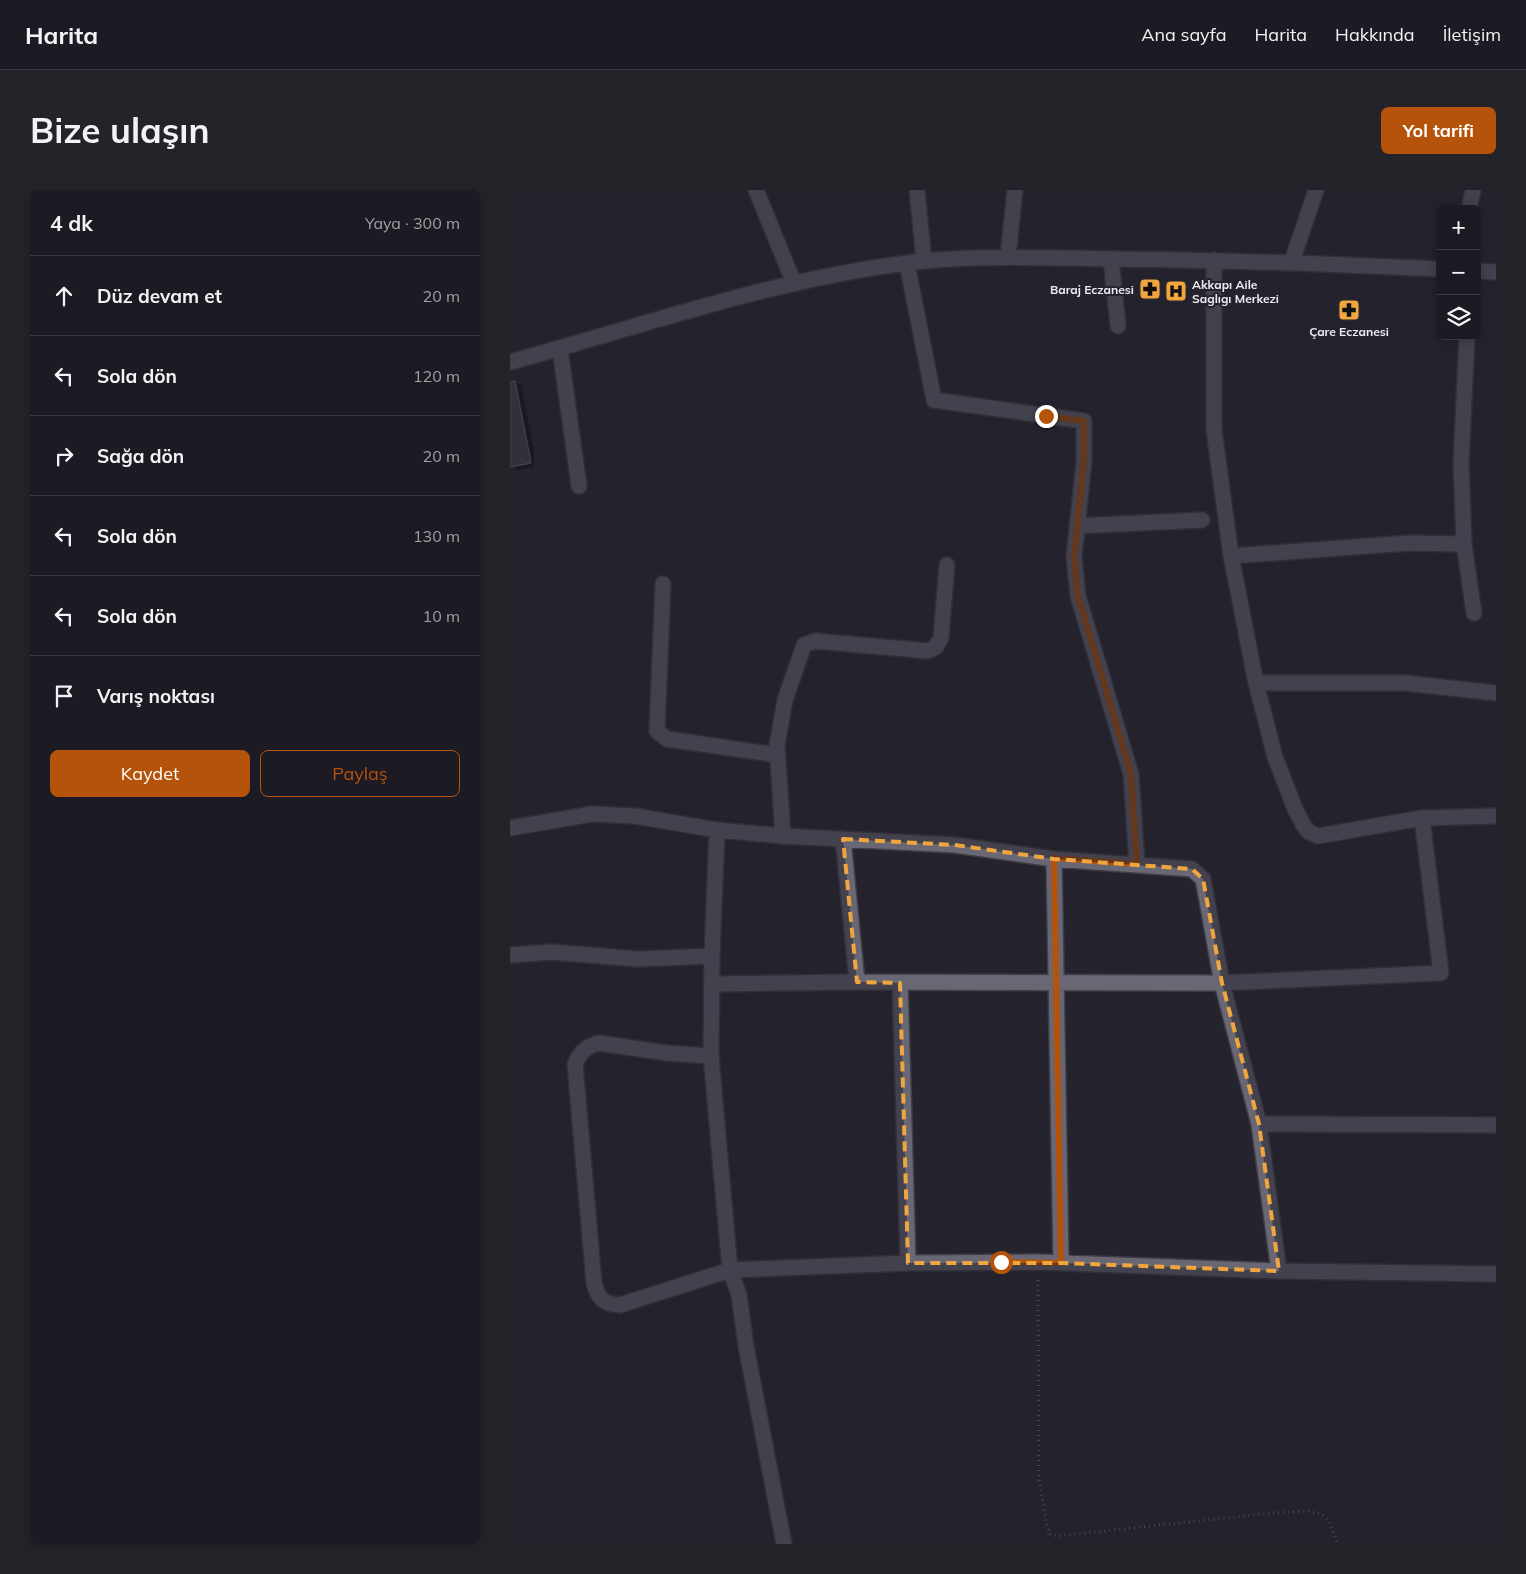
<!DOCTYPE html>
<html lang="tr">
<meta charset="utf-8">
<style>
body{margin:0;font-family:Mulish,sans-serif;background:#25232a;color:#f1f3f6}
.controls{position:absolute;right:15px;top:15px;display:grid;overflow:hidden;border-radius:8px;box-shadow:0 2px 12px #0003}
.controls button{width:45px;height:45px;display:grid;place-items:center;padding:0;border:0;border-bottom:1px solid #3a3840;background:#1c1a22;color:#f1f3f6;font:25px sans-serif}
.stop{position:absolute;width:15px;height:15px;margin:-11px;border:4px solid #b45309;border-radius:50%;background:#fff}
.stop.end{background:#b45309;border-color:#fff;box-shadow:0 1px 5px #0008}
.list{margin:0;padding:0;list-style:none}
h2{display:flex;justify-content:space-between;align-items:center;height:65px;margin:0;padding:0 20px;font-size:21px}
h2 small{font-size:16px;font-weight:400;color:#a0a1a5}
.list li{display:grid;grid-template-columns:32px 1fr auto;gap:15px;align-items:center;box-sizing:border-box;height:80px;padding:0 20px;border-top:1px solid #3a3840}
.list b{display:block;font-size:19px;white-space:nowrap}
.list em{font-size:16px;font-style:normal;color:#a0a1a5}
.actions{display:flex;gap:10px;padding:15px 20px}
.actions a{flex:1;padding:11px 0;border:1px solid #b45309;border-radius:8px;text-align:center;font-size:18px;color:#b45309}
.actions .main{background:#b45309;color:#fff}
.icon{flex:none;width:28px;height:28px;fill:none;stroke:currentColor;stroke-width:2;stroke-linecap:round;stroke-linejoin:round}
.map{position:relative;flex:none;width:986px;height:1354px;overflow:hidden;border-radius:8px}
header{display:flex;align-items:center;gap:30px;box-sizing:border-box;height:70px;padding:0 25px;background:#1c1a22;border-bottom:1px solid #3a3840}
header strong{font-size:24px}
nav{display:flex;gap:28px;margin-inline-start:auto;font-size:18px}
.intro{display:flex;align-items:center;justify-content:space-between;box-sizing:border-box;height:120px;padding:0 30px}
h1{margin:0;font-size:35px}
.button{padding:12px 22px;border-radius:8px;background:#b45309;color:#fff;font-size:18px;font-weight:700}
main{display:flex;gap:30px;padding:0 30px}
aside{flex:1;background:#1c1a22;border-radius:8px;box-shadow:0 2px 12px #0003}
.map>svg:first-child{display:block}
</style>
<header>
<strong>Harita</strong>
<nav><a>Ana sayfa</a><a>Harita</a><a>Hakkında</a><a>İletişim</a></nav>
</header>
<div class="intro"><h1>Bize ulaşın</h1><a class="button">Yol tarifi</a></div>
<main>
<aside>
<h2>4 dk<small>Yaya · 300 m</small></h2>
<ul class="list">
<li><svg class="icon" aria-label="ahead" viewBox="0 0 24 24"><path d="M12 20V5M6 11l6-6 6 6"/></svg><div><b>Düz devam et</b></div><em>20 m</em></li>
<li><svg class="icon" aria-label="left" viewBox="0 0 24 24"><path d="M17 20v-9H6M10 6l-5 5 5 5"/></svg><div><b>Sola dön</b></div><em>120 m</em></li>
<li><svg class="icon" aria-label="right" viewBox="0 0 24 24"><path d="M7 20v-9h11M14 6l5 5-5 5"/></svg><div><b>Sağa dön</b></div><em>20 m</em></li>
<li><svg class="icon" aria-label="left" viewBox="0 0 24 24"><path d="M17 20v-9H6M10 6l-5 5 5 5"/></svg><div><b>Sola dön</b></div><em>130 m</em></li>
<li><svg class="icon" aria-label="left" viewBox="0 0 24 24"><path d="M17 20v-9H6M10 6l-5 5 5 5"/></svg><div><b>Sola dön</b></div><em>10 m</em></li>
<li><svg class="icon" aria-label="arrive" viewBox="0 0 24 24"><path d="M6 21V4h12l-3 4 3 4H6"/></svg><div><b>Varış noktası</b></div></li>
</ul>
<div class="actions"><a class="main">Kaydet</a><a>Paylaş</a></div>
</aside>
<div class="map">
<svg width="986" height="1354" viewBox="0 0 986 1354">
<defs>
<filter id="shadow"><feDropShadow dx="5.5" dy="3" stdDeviation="0" flood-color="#0009"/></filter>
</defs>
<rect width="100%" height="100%" fill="#25232d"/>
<path fill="#45434f" stroke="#6e6c78" filter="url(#shadow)" d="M5,191L21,273L0,277V192Z"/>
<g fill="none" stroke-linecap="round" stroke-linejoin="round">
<g stroke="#3f3d46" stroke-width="18">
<path id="street" d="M246,0L284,93
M407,0L414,71
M959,19L963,0
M498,67L505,0
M601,69L608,136
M704,70V240L721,366L746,493L765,567L785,619L794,636L799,642L808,646L912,628L986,626
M782,71L806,0
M397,74L424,210L574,231V271L564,367L568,406L621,584L627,674
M957,146L951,273L954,354L964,423
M50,159L69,296
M567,336L692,330
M721,366L899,353L954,354
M153,394L147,541L157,549L268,565
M746,493H895L986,503
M0,638L82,624L125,626L207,640L273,646L445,655L544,669L682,679L693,689L712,793L749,934L769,1081L528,1072L398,1073L220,1080L110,1115C93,1114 88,1108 84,1093L65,874C70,862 76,857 88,853L157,863L201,866
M207,640L202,766L201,866L220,1080L229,1105L236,1156L274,1354
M273,646L267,555L275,510L294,455L305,451L418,461L426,457L431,448L437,375
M333,649L347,792
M544,669L551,1073
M0,765L41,762L128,769L202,766
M390,793L398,1073
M203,794L347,792L712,793L931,783L912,628
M749,934L986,935
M769,1081L986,1084"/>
</g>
<g stroke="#3f3d46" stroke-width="18">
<path id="secondary" d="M967,81L986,82
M0,172C136,135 273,86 414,71C476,65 540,68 603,69C712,70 821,74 930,79"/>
</g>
<path stroke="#73717a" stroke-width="3" stroke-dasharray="1 4" stroke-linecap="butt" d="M528,1090L529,1288L536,1332L540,1344L547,1346L762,1323L798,1321L811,1324L819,1331L828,1354"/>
<use href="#street" stroke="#686773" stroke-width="15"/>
<use href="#secondary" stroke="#686773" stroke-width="15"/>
</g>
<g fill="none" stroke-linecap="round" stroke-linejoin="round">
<path stroke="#b45309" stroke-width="6" d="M491,1072L551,1073L544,668L627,674L621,584L568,406L564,367L574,270V231L536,226"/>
</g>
<path d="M0 0H986V1354H0ZM333,649L445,655L544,669L682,679L693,689L712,793L749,934L769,1081L551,1073H398L390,793L347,792Z" fill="#25232d" fill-opacity=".55" fill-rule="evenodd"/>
<path fill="none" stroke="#f0a63f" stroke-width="4" stroke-dasharray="10 6" stroke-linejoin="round" d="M333,649L445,655L544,669L682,679L693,689L712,793L749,934L769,1081L551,1073H398L390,793L347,792Z"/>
<defs>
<g id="pharmacy-square" transform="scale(1.125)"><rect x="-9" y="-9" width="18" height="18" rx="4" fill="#f0a63f" stroke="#25232d"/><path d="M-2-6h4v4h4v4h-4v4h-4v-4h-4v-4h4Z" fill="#111"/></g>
<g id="hospital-square" transform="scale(1.125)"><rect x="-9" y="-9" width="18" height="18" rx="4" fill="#f0a63f" stroke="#25232d"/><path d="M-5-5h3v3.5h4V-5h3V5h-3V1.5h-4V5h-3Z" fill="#111"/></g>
</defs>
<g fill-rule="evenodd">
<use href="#pharmacy-square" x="640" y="99"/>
<use href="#hospital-square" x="666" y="101"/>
<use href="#pharmacy-square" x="839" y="120"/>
</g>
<g text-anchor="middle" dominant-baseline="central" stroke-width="4" stroke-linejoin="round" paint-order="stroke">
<g font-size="12" font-weight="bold" fill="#ecebf2" stroke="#25232d" text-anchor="start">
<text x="682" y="94">Akkapı Aile<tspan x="682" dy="14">Saglıgı Merkezi</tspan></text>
<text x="624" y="99" text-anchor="end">Baraj Eczanesi</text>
<text x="839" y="141" text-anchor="middle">Çare Eczanesi</text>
</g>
</g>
</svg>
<div class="controls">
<button>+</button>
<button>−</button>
<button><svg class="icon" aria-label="layers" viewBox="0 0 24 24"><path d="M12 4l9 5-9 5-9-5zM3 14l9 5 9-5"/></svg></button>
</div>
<div class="stop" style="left:491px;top:1072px"></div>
<div class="stop end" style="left:536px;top:226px"></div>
</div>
</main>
